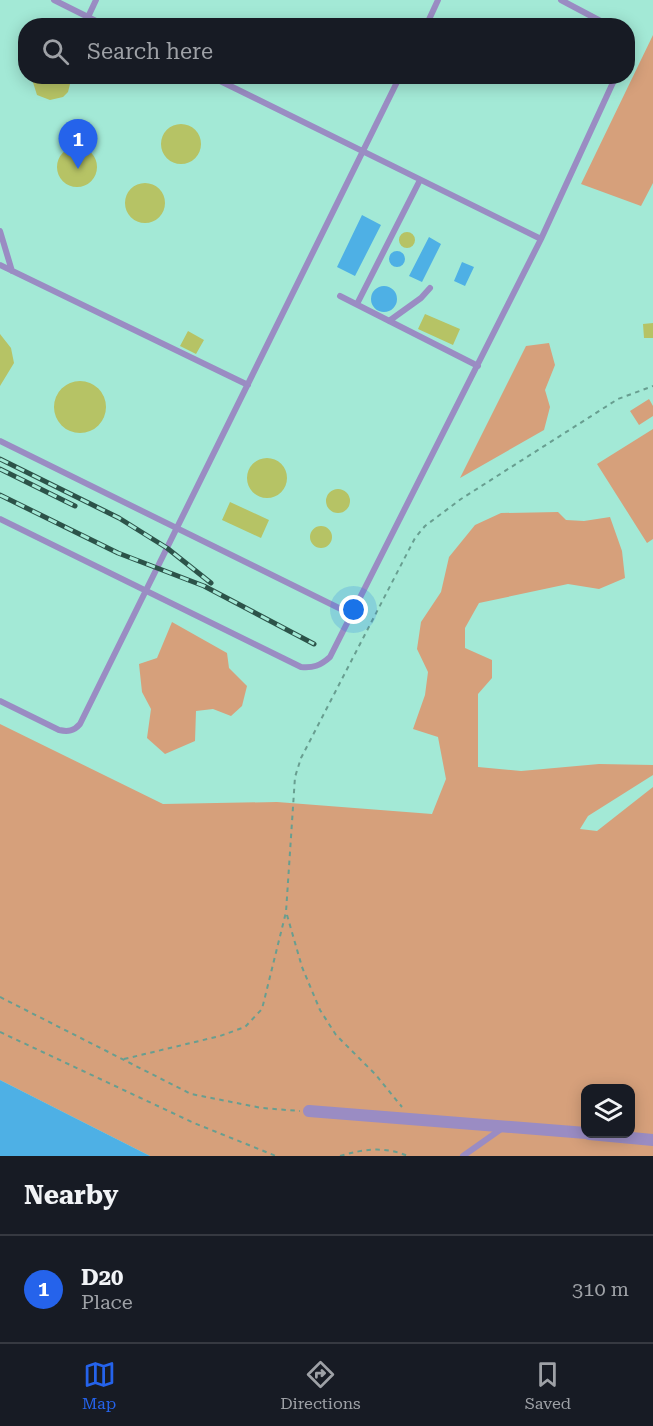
<!DOCTYPE html>
<style>
body{margin:0;font-family:"Roboto Serif",serif;background:#20242c;color:#f1f3f6}
.controls{position:absolute;right:18px;bottom:18px;display:grid;overflow:hidden;border-radius:12px;box-shadow:0 3px 15px #0003}
.controls button{width:54px;height:54px;display:grid;place-items:center;padding:0;border:0;border-bottom:2px solid #363941;background:#171b24;color:#f1f3f6;font:30px sans-serif}
.you{position:absolute;left:354px;top:610px;width:21px;height:21px;margin:-15px;border:4px solid #fff;border-radius:50%;background:#1a73e8;box-shadow:0 0 0 9px #1a73e833}
.badge{display:grid;place-items:center;width:39px;height:39px;border-radius:50%;background:#2563eb;color:#fff;font-size:20px;font-weight:700}
.pin{position:absolute;translate:-50% -50px;filter:drop-shadow(0 2px 3px #0008)}
.pin::after{content:'';position:absolute;top:32px;width:21px;height:18px;background:inherit;clip-path:polygon(0 0,100% 0,50% 100%)}
.list{margin:0;padding:0;list-style:none}
h2{display:flex;justify-content:space-between;align-items:center;height:78px;margin:0;padding:0 24px;font-size:26px}
h2 small{font-size:20px;font-weight:400;color:#9ea1a6}
.list li{display:grid;grid-template-columns:39px 1fr auto;gap:18px;align-items:center;box-sizing:border-box;height:108px;padding:0 24px;border-top:2px solid #363941}
.list b{display:block;font-size:22px;white-space:nowrap}
.list p{margin:0;font-size:20px;white-space:nowrap;color:#9ea1a6}
.list em{font-size:20px;font-style:normal;color:#9ea1a6}
.icon{flex:none;width:33px;height:33px;fill:none;stroke:currentColor;stroke-width:2;stroke-linecap:round;stroke-linejoin:round}
.map{position:relative;flex:none;width:653px;height:1156px;overflow:hidden}
.search{position:absolute;background:#171b24;box-shadow:0 3px 15px #0003;left:18px;right:18px;top:18px;height:66px;display:flex;align-items:center;gap:15px;box-sizing:border-box;padding:0 21px;border-radius:24px;color:#9ea1a6;font-size:22px}
.sheet{height:186px;background:#171b24}
nav{display:flex;justify-content:space-around;align-items:center;box-sizing:border-box;height:84px;border-top:2px solid #363941;background:#171b24;font-size:16px;color:#9ea1a6}
nav a{display:grid;justify-items:center;gap:3px}
nav .on{color:#2563eb}
.map>svg:first-child{display:block}
</style>
<div class="map">
<svg width="653" height="1156" viewBox="0 0 653 1156">
<rect width="100%" height="100%" fill="#a3e9d6"/>
<path fill="#d6a07b" fill-rule="evenodd" d="M653,35V183L641,206L581,184Z
M549,343L555,365L545,390L550,407L544,430L460,478L526,346Z
M649,399L653,406V416L639,425L630,411Z
M653,429V539L647,543L597,464Z
M558,512L566,520L584,521L610,517L622,551L625,578L599,589L568,584L479,603L465,628V648L492,660V678L478,694V767L521,771L599,764L653,765V775L588,816L580,829L597,831L653,787V1156H150L0,1080V724L163,804L277,802L432,814L446,779L438,737L413,729L425,695L428,672L417,649L421,622L441,592L449,557L475,525L501,513ZM586,1088H630V1134H586Z
M172,622L227,653L229,668L247,686L242,706L231,716L213,709L196,711L195,741L165,754L147,738L151,709L142,692L139,664L157,658Z"/>
<path fill="#4eb0e5" d="M362,215L381,225L355,276L337,267Z
M429,237L441,244L422,282L409,276Z
M389 259a8 8 0 1 1 16 0a8 8 0 1 1-16 0Z
M462,262L474,267L465,286L454,281Z
M371 299a13 13 0 1 1 26 0a13 13 0 1 1-26 0Z
M0,1080L150,1156H0Z"/>
<path fill="#b6c365" d="M31,76H72L68,92L63,97L50,100L37,95Z
M161 144a20 20 0 1 1 40 0a20 20 0 1 1-40 0Z
M57 167a20 20 0 1 1 40 0a20 20 0 1 1-40 0Z
M125 203a20 20 0 1 1 40 0a20 20 0 1 1-40 0Z
M399 240a8 8 0 1 1 16 0a8 8 0 1 1-16 0Z
M425,314L460,329L453,345L418,329Z
M653,323V338H644L643,324Z
M188,331L204,340L196,354L180,346Z
M0,334L11,348L14,363L0,386Z
M54 407a26 26 0 1 1 52 0a26 26 0 1 1-52 0Z
M247 478a20 20 0 1 1 40 0a20 20 0 1 1-40 0Z
M326 501a12 12 0 1 1 24 0a12 12 0 1 1-24 0Z
M230,502L269,520L261,538L222,520Z
M310 537a11 11 0 1 1 22 0a11 11 0 1 1-22 0Z"/>
<g fill="none" stroke-linecap="round" stroke-linejoin="round">
<path stroke="#689e90" stroke-width="2" stroke-dasharray="4.5 4.5" stroke-linecap="butt" d="M287,915L302,967L320,1010L336,1035L376,1075L402,1107
M0,997L191,1094L262,1108L300,1111
M0,1032L194,1123L276,1156
M124,1059L220,1036L245,1027L262,1009L286,912L295,777L301,758L415,538L425,526L461,499L618,399L653,386
M340,1156C364,1149 384,1146 408,1156"/>
<path stroke="#9a8cc3" stroke-width="6" d="M54,0L106,26
M561,0L610,26
M88,17L96,0
M426,26L438,0
M628,36L631,40L628,52
M210,76L541,239
M0,231L12,271
M0,265L248,385
M340,296L478,366
M357,304L420,180
M389,321L421,298L430,288
M0,441L351,614
M0,519L301,667C313,668 320,666 330,657L541,239L616,76
M0,701L59,730C68,732 74,731 80,724L400,76
M463,1156L504,1127"/>
<path stroke="#9a8cc3" stroke-width="12" d="M309,1111L586,1133
M589,1134L653,1140"/>
<g stroke="#2c5349" stroke-width="5">
<path id="rail" d="M0,459L119,518L167,548L211,583
M0,469L75,506
M0,495L118,553L204,586L314,644"/>
</g>
<use href="#rail" stroke="#a3e9d6" stroke-width="3" stroke-dasharray="9" stroke-linecap="butt"/>
</g>
</svg>
<div class="controls">
<button><svg class="icon" aria-label="layers" viewBox="0 0 24 24"><path d="M12 4l9 5-9 5-9-5zM3 14l9 5 9-5"/></svg></button>
</div>
<div class="you"></div>
<div class="pin badge" style="left:78px;top:169px">1</div>
<div class="search"><svg class="icon" aria-label="search" viewBox="0 0 24 24"><circle cx="10" cy="10" r="6"/><path d="M15 15l6 6"/></svg>Search here</div>
</div>
<section class="sheet">
<h2>Nearby<small></small></h2>
<ul class="list">
<li><span class="badge">1</span><div><b>D20</b><p>Place</p></div><em>310 m</em></li>
</ul>
</section>
<nav>
<a class="on"><svg class="icon" aria-label="map" viewBox="0 0 24 24"><path d="M3 6l6-2 6 2 6-2v14l-6 2-6-2-6 2zM9 4v14M15 6v14"/></svg>Map</a>
<a><svg class="icon" aria-label="directions" viewBox="0 0 24 24"><path d="M12 3l9 9-9 9-9-9zM9 14v-3h6M13 9l2 2-2 2"/></svg>Directions</a>
<a><svg class="icon" aria-label="saved" viewBox="0 0 24 24"><path d="M7 4h10v16l-5-4-5 4z"/></svg>Saved</a>
</nav>
